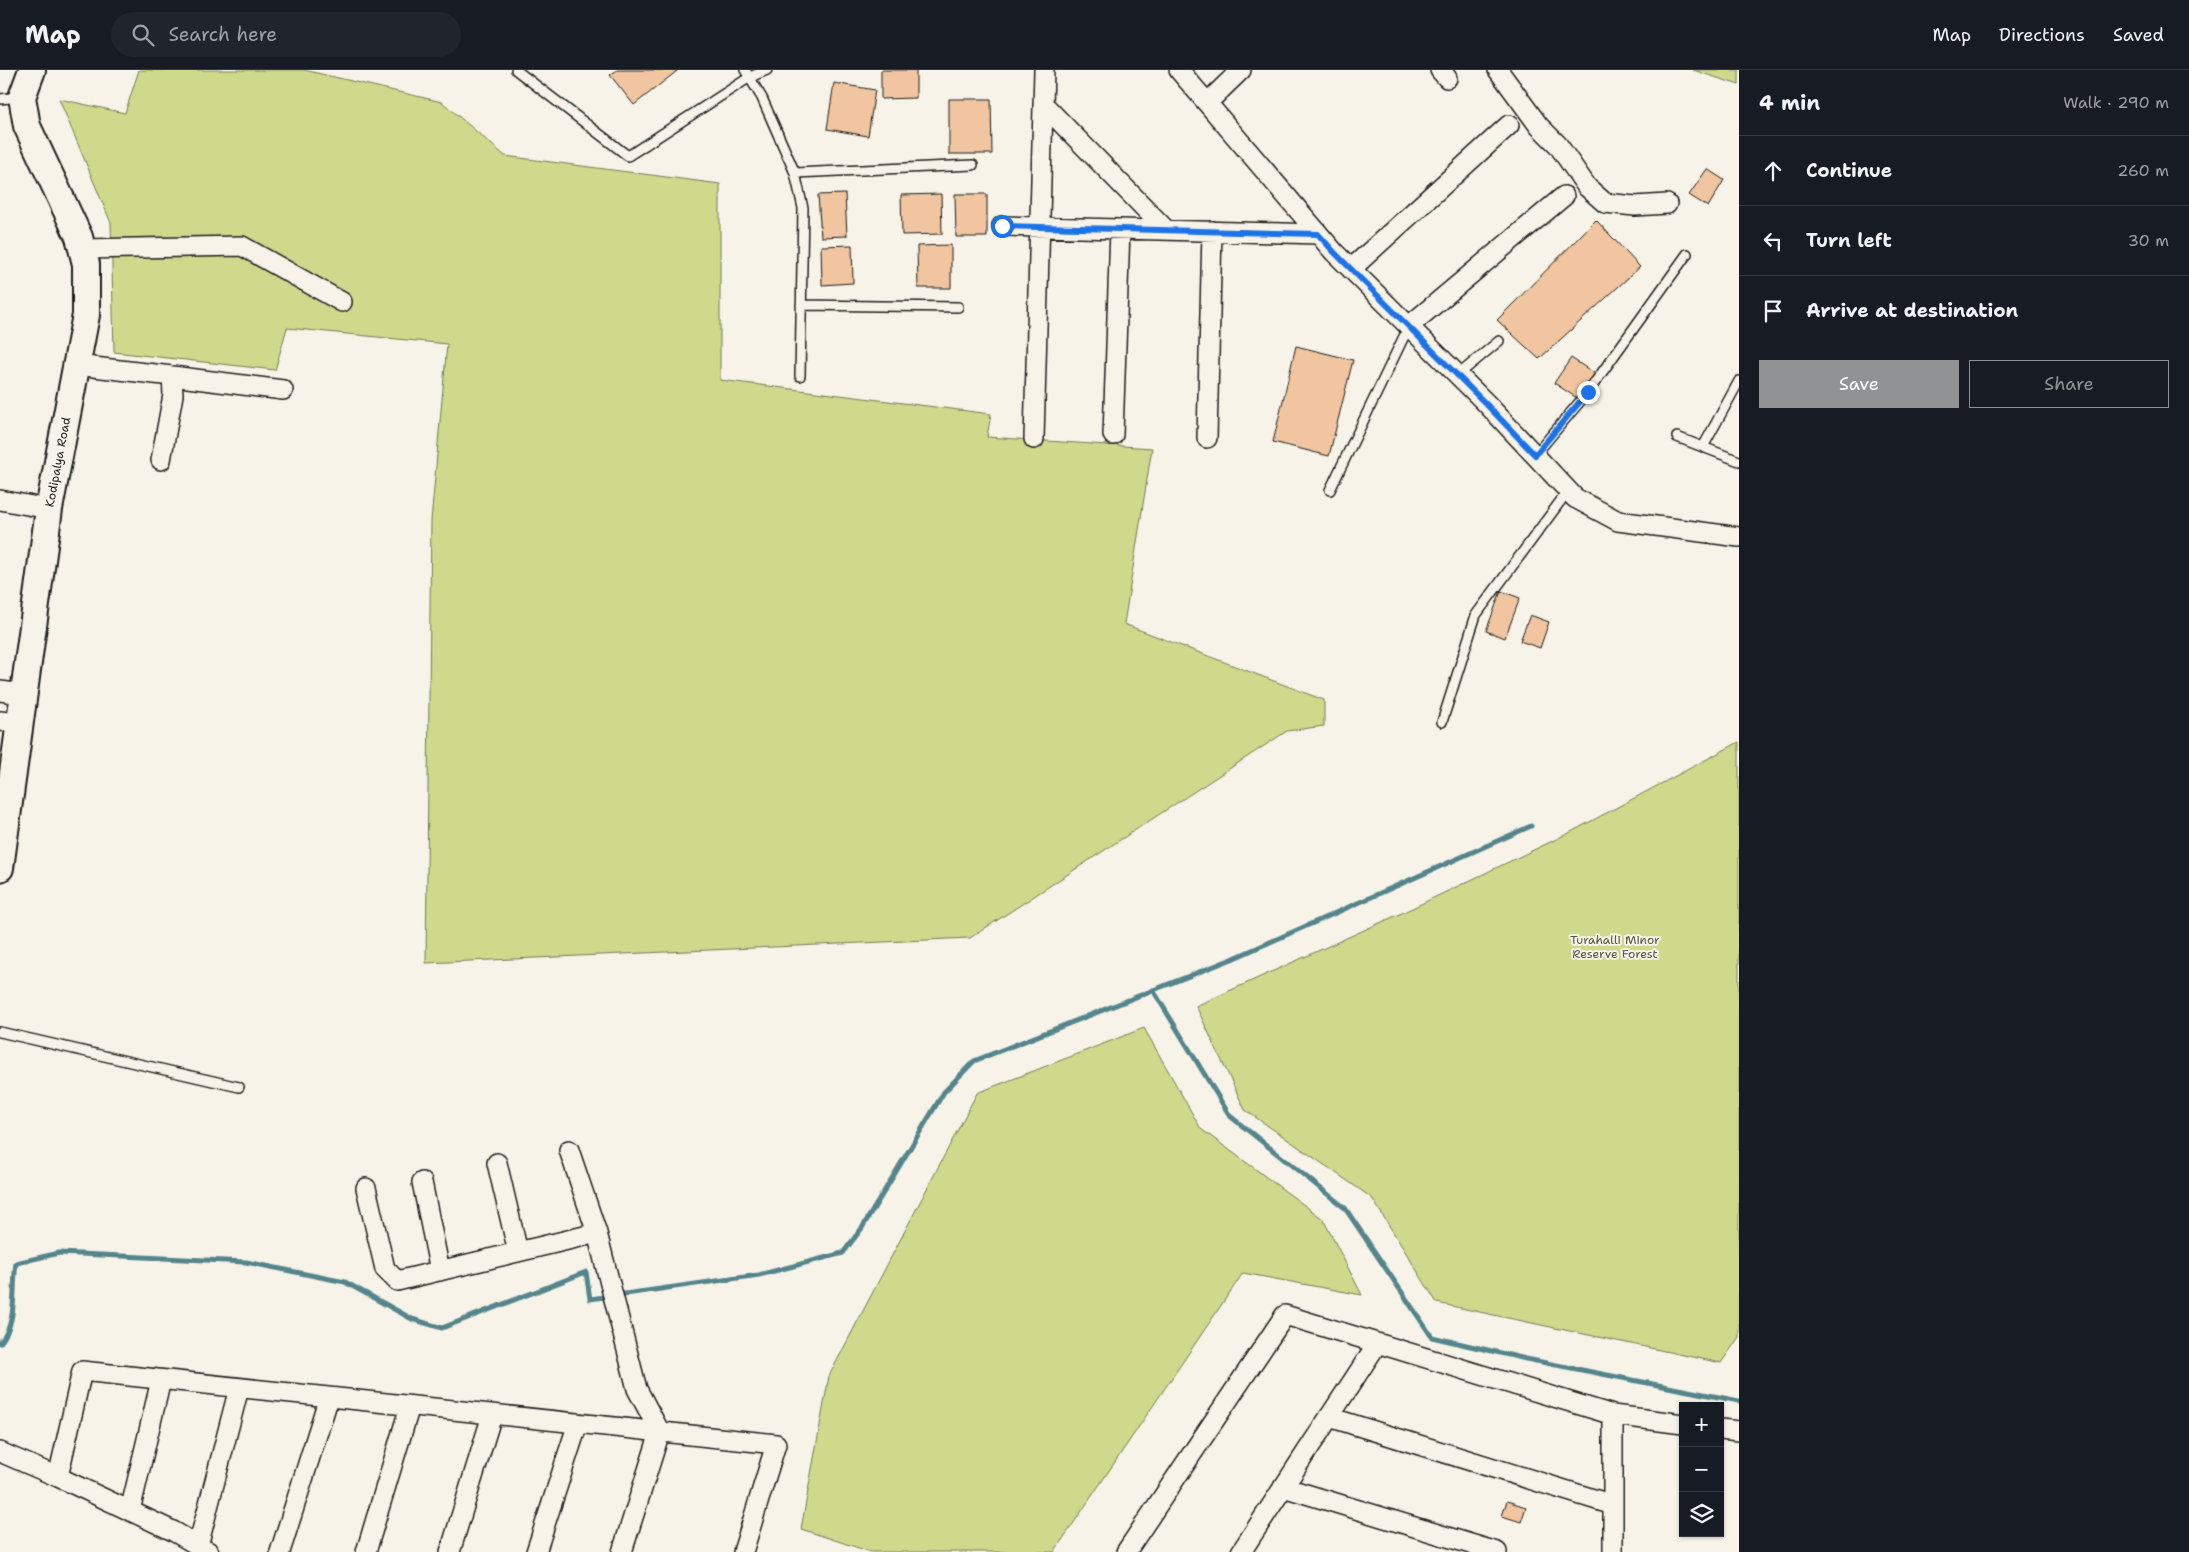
<!DOCTYPE html>
<meta charset="utf-8">
<style>
body{margin:0;font-family:"Shantell Sans",sans-serif;background:#20242c;color:#f1f3f6}
.controls{position:absolute;right:15px;bottom:15px;display:grid;overflow:hidden;border-radius:0px;box-shadow:0 1px 4px #0004}
.controls button{width:45px;height:45px;display:grid;place-items:center;padding:0;border:0;border-bottom:1px solid #363941;background:#171b24;color:#f1f3f6;font:25px sans-serif}
.stop{position:absolute;width:15px;height:15px;margin:-11px;border:4px solid #1a73e8;border-radius:50%;background:#fff}
.stop.end{background:#1a73e8;border-color:#fff;box-shadow:0 1px 5px #0008}
.list{margin:0;padding:0;list-style:none}
h2{display:flex;justify-content:space-between;align-items:center;height:65px;margin:0;padding:0 20px;font-size:21px}
h2 small{font-size:16px;font-weight:400;color:#9ea1a6}
.list li{display:grid;grid-template-columns:32px 1fr auto;gap:15px;align-items:center;box-sizing:border-box;height:70px;padding:0 20px;border-top:1px solid #363941}
.list b{display:block;font-size:19px;white-space:nowrap}
.list em{font-size:16px;font-style:normal;color:#9ea1a6}
.actions{display:flex;gap:10px;padding:15px 20px}
.actions a{flex:1;padding:11px 0;border:1px solid #919294;border-radius:0px;text-align:center;font-size:18px;color:#919294}
.actions .main{background:#919294;color:#fff}
.icon{flex:none;width:28px;height:28px;fill:none;stroke:currentColor;stroke-width:2;stroke-linecap:round;stroke-linejoin:round}
.map{position:relative;flex:none;width:1739px;height:1482px;overflow:hidden}
header{display:flex;align-items:center;gap:30px;box-sizing:border-box;height:70px;padding:0 25px;background:#171b24;border-bottom:1px solid #363941}
header strong{font-size:24px}
nav{display:flex;gap:28px;margin-inline-start:auto;font-size:18px}
.search{width:350px;height:45px;background:#20242c;display:flex;align-items:center;gap:12px;box-sizing:border-box;padding:0 18px;border-radius:28px;color:#9ea1a6;font-size:19px}
main{display:flex}
aside{flex:1;background:#171b24}
.map>svg:first-child{display:block}
</style>
<header>
<strong>Map</strong>
<div class="search"><svg class="icon" aria-label="search" viewBox="0 0 24 24"><circle cx="10" cy="10" r="6"/><path d="M15 15l6 6"/></svg>Search here</div>
<nav><a>Map</a><a>Directions</a><a>Saved</a></nav>
</header>
<main>
<div class="map">
<svg width="1739" height="1482" viewBox="0 0 1739 1482">
<rect width="100%" height="100%" fill="#f7f3e8"/>
<filter id="ink" filterUnits="userSpaceOnUse"><feTurbulence type="fractalNoise" baseFrequency=".02" numOctaves="2"/><feDisplacementMap in="SourceGraphic" scale="10" xChannelSelector="R" yChannelSelector="G"/><feConvolveMatrix kernelMatrix="1 2 1 2 8 2 1 2 1" color-interpolation-filters="sRGB"/></filter>
<g filter="url(#ink)">
<path fill="#ced98c" stroke="#757a54" d="M139,0H304L442,32L505,86L720,114V310L991,344L987,367L1152,378L1124,554L1324,630V656L1287,661L970,868L426,893L431,451L447,274L287,258L275,300L114,282L111,153L59,29L125,43Z
M1693,0H1739V15Z
M1739,672V1267L1721,1293L1437,1233L1372,1128L1245,1040L1196,936L1404,842L1569,763Z
M1144,958L1201,1059L1323,1149L1362,1225L1243,1203L1054,1482H871L801,1459L829,1306L977,1023Z"/>
<g fill="none" stroke-linecap="round" stroke-linejoin="round">
<path stroke="#55858c" stroke-width="5" d="M1153,920L1230,1046L1345,1138L1432,1267L1526,1289L1739,1331
M0,1273C18,1252 12,1218 16,1193L59,1183L246,1192L345,1212L412,1249L442,1258L586,1202L590,1229L759,1205L843,1183L862,1158L944,1022L974,991L1232,889L1531,756"/>
</g>
<path fill="#f0c59f" stroke="#1c1c1c" d="M617,0H676L677,1L634,35L610,5Z
M881,0H916V28L881,29Z
M834,13L875,20L868,66L827,59Z
M949,29H991L992,84H949Z
M1707,99L1724,110L1708,137L1689,125Z
M845,124L847,166L821,167L818,125Z
M941,124L942,164L902,165L901,125Z
M955,124H987V167H956Z
M1596,150L1640,197L1539,289L1497,250Z
M852,175L853,213L822,215L821,176Z
M951,175V218H918L917,176Z
M1296,276L1353,290L1329,386L1273,372Z
M1571,288L1597,305L1580,330L1554,313Z
M1501,521L1520,528L1505,568L1486,561Z
M1530,545L1549,552L1540,578L1520,571Z
M1507,1431L1526,1437L1521,1452L1502,1446Z"/>
<g fill="none" stroke-linecap="round" stroke-linejoin="round">
<g stroke="#1c1c1c" stroke-width="12">
<path id="service" d="M516,0L628,86L750,7L767,0
M745,0L762,28L795,103L803,138L800,306
M0,29L20,27
M795,103L973,95
M801,235L958,237
M1458,305L1499,271
M1677,367L1739,391
M1703,377L1739,311
M1535,385L1588,322L1687,184
M1330,420L1409,256
M1442,652L1476,545L1568,421
M0,962L239,1017"/>
</g>
<g stroke="#1c1c1c" stroke-width="22">
<path id="minor" d="M1179,0L1334,182L1487,334L1575,428L1618,451L1739,467
M1440,0L1447,8
M1498,0L1539,56L1558,75L1587,117L1605,133L1635,136L1667,134
M1207,33L1241,0
M1043,34L1166,160
M1002,156L1319,164
M82,179L242,176L342,232
M1351,199L1509,55
M1409,256L1564,126
M76,295L172,306L173,325L161,390
M172,306L283,320
M1113,365L1120,159
M1207,368L1212,161
M1034,369L1044,0
M0,430L49,439
M0,621L23,624
M0,651L19,653
M569,1080L597,1163
M497,1093L518,1182
M422,1112L440,1201
M366,1118L385,1199L397,1211L597,1163L637,1319L660,1362L622,1482
M1613,1345V1482
M1329,1347L1613,1435
M1720,1359L1739,1361
M0,1382L58,1407
M1283,1417L1497,1482
M130,1441L161,1310
M198,1476L239,1318
M209,1482L173,1461L58,1407L82,1301L776,1374L743,1482
M280,1482L329,1327
M366,1482L410,1336
M450,1482L492,1345
M536,1482L578,1353
M1126,1482L1285,1245L1613,1345L1683,1354
M1241,1482L1377,1274"/>
</g>
<g stroke="#1c1c1c" stroke-width="30">
<g id="secondary">
<path id="s1" d="M0,798L49,439L86,245V194L79,167L27,56L22,27L32,0"/>
</g>
</g>
<use href="#service" stroke="#f7f3e8" stroke-width="9"/>
<use href="#minor" stroke="#f7f3e8" stroke-width="19"/>
<use href="#secondary" stroke="#f7f3e8" stroke-width="26"/>
</g>
</g>
<g fill="none" stroke-linecap="round" stroke-linejoin="round" filter="url(#ink)">
<path stroke="#1a73e8" stroke-width="6" d="M1002,156L1318,164L1334,182L1486,334L1535,385L1588,322"/>
</g>
<g text-anchor="middle" dominant-baseline="central" stroke-width="4" stroke-linejoin="round" paint-order="stroke">
<g font-size="12" fill="#1c1c1c" stroke="#f7f3e8">
<text stroke="none"><textPath href="#s1" startOffset="410">Kodipalya Road</textPath></text>
</g>
<g font-size="12" fill="#51553e" stroke="#f7f3e8">
<text x="1615" y="870">Turahalli Minor<tspan x="1615" dy="14">Reserve Forest</tspan></text>
</g>
</g>
</svg>
<div class="controls">
<button>+</button>
<button>−</button>
<button><svg class="icon" aria-label="layers" viewBox="0 0 24 24"><path d="M12 4l9 5-9 5-9-5zM3 14l9 5 9-5"/></svg></button>
</div>
<div class="stop" style="left:1002px;top:156px"></div>
<div class="stop end" style="left:1588px;top:322px"></div>
</div>
<aside>
<h2>4 min<small>Walk · 290 m</small></h2>
<ul class="list">
<li><svg class="icon" aria-label="ahead" viewBox="0 0 24 24"><path d="M12 20V5M6 11l6-6 6 6"/></svg><div><b>Continue</b></div><em>260 m</em></li>
<li><svg class="icon" aria-label="left" viewBox="0 0 24 24"><path d="M17 20v-9H6M10 6l-5 5 5 5"/></svg><div><b>Turn left</b></div><em>30 m</em></li>
<li><svg class="icon" aria-label="arrive" viewBox="0 0 24 24"><path d="M6 21V4h12l-3 4 3 4H6"/></svg><div><b>Arrive at destination</b></div></li>
</ul>
<div class="actions"><a class="main">Save</a><a>Share</a></div>
</aside>
</main>
